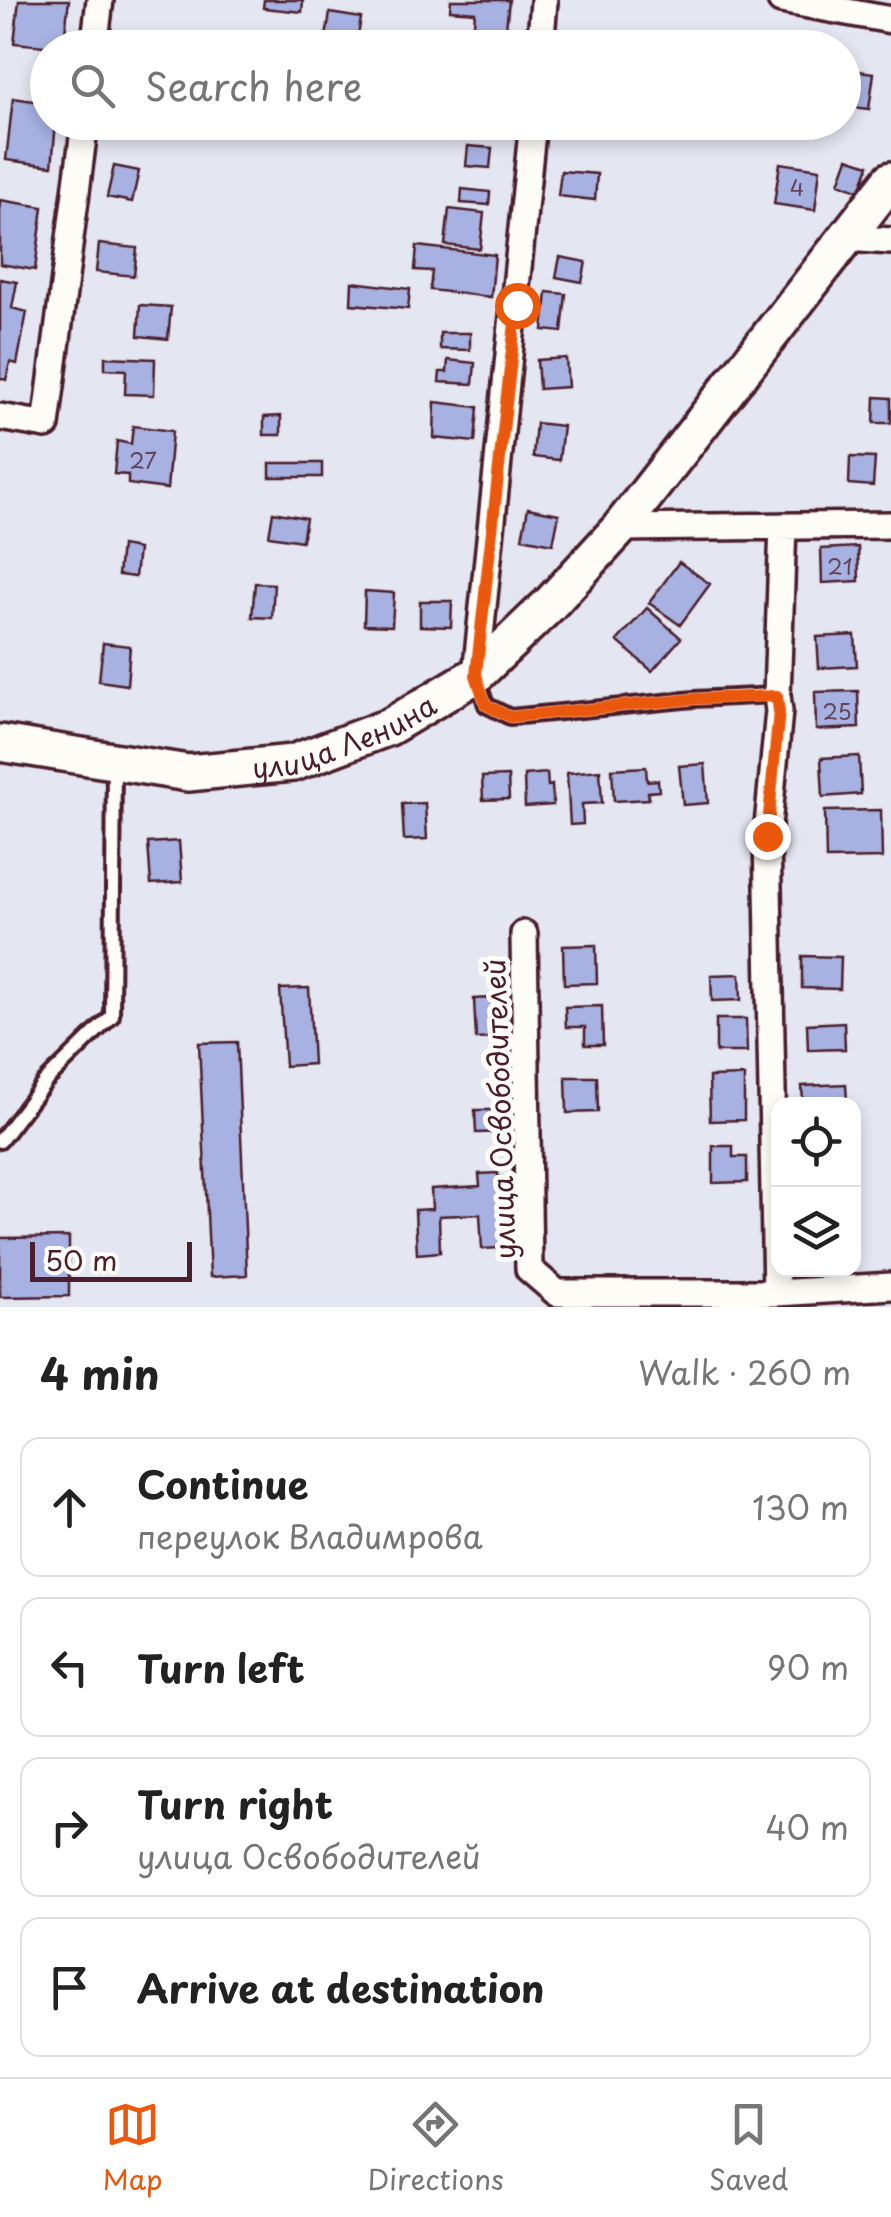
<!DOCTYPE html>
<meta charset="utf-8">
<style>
body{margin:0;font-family:"Playpen Sans",sans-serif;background:#f2f2f2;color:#222}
.controls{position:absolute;right:30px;bottom:30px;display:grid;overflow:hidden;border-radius:20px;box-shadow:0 5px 15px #0003}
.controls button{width:90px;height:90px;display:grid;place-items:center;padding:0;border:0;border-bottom:2px solid #e0e0e0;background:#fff;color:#222;font:50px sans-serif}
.scale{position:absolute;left:30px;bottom:25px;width:162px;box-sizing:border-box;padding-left:10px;border:5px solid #4a1f2b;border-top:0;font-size:28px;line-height:35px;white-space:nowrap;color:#4a1f2b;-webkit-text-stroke:8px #fdfcf7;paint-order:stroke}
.stop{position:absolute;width:30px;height:30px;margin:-22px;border:8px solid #ea580c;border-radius:50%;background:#fff}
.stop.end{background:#ea580c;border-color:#fff;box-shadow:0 2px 10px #0008}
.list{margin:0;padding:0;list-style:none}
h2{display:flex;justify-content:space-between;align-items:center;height:130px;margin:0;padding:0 40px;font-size:42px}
h2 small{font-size:32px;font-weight:400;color:#767676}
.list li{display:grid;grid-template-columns:65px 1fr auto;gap:30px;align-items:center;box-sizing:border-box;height:140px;margin:0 20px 20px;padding:0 20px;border:2px solid #e0e0e0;border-radius:20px}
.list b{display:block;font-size:38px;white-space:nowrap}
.list p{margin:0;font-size:32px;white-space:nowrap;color:#767676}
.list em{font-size:32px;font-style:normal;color:#767676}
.icon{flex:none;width:55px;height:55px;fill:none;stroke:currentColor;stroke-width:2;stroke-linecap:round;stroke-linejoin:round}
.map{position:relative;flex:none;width:891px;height:1307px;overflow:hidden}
.search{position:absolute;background:#fff;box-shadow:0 5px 15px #0003;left:30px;right:30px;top:30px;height:110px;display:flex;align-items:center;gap:25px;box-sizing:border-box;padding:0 35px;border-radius:55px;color:#767676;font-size:38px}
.sheet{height:770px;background:#fff}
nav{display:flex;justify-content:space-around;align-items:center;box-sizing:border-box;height:140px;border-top:2px solid #e0e0e0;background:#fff;font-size:28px;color:#767676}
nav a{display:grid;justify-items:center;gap:5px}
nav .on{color:#ea580c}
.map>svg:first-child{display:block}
</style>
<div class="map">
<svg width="891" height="1307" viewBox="0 0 891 1307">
<rect width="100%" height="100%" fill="#e4e6f1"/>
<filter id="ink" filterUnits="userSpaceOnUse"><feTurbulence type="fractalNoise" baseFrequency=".01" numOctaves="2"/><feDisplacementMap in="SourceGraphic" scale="20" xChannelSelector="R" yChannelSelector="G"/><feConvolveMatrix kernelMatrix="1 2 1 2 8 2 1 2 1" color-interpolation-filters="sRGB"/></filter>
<g filter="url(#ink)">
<path fill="#a8b2e2" stroke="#4a1f2b" stroke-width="2.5" d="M19,0H69L63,48L14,43Z
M264,0H303L302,12L263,8Z
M451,0H509L504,48H472L475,12L450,10Z
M330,13L361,18L356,48L325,43Z
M844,69L874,73L869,109L844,106Z
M13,98L48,103V122H56L52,166L6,160Z
M420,122H454L450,140L418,134Z
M468,146L492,148L490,168L466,166Z
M848,158L869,165L860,191L839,183Z
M780,163L820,169L815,210L774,204Z
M114,166L139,171L132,202L107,197Z
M561,171L597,174L595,200L558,196Z
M462,189L490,192L489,205L461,203Z
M0,200L43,207L35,270L0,264Z
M449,209L484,213L480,249L445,245Z
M99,244L137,248L134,276L96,272Z
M417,246L495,255L491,297L430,290L432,271L415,270Z
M560,257L586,262L582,282L556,277Z
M0,279L17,282L12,308L27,312L17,364L10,362L6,380L0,378Z
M352,282L410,289L408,309L351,304Z
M547,292L566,294L562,332L543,330Z
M140,305L171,307L168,339L138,336Z
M440,333H470V350L440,349Z
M105,357L155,359L154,395L125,394L126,370L105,369Z
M566,358L568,387L539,389L537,360Z
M448,360L475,363L473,384L439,382L440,372H447Z
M875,397L891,398V423H874Z
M435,402L478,407L475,442L434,438Z
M281,416V435H264V417Z
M536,423L563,426L559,460L533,457Z
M133,426L172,431L167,489L128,484V475L114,474L117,441L131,444Z
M850,457L875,458L873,486L849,484Z
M270,463H322V477H270Z
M528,508L559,514L553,544L522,538Z
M273,512L306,518L302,541L269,536Z
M121,546L138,549L135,577L118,575Z
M858,547L859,581L822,583L821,549Z
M679,562L710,584L680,625L649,603Z
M255,583L274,584L272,618L252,617Z
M365,591L394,593L392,626L364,625Z
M420,601H452L451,627L420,626Z
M647,608L681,638L652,671L617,641Z
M855,635L857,666L819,668L817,637Z
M103,643L130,646L127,685L99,681Z
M858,691L859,728L816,730L815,692Z
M859,756L861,794L823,797L821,758Z
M705,764L708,803L683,805L679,766Z
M646,767L647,781L658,780L659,791L648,792L649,799L614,801L612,769Z
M600,770L602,803L582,804L583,824L570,825L567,773Z
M547,773L548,786L552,785L553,805L525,807L524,775Z
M508,776L509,799L483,800L482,777Z
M425,803L427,839L404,840L402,804Z
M881,810L882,858L826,859L825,811Z
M179,841L182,882L151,884L148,843Z
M596,945L597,983L564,984L563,946Z
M802,956L841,957L840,989L802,988Z
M740,974L741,1000L712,1001L711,975Z
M309,988L313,1064L285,1066L280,989Z
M511,997L514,1037L476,1039L474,999Z
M602,1006L603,1045H585V1027H566L565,1007Z
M716,1019H746L747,1052H716Z
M844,1022L845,1049L808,1050L807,1024Z
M237,1042L247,1275L210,1277L199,1043Z
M744,1076V1120L710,1121L709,1077Z
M566,1077H597L598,1112L567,1113Z
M846,1084L847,1104H803L802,1086Z
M475,1110H513V1132L476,1133Z
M713,1146H733V1157H747V1182L713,1183Z
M498,1173L499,1193L516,1192L519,1247L482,1249L480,1214L439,1216L440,1252L417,1254L415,1210L432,1209L431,1189L480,1186L479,1174Z
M69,1237V1296L0,1297V1238Z"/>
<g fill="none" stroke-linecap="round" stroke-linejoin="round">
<g stroke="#4a1f2b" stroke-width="20">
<path id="lane" d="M477,678L486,705L510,717L694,699L777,695
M0,1141L45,1082L112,1016L114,762"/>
</g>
<g stroke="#4a1f2b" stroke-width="32">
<path id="street" d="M781,0L891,20
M94,48L100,0
M540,48L544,2
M846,238L891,241
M0,417L46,425L85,122
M620,528L891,525
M476,675L533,122
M524,934L529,1269L557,1293H776L767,836L779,711L777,695L783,526
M776,1293L891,1286"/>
</g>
<g stroke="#4a1f2b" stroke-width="42">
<g id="secondary">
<path id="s1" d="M0,743L188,773L293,763L389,727L476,675L550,604L620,528L891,180"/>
</g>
</g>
<use href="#lane" stroke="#fdfcf7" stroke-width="12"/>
<use href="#street" stroke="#fdfcf7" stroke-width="25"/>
<use href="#secondary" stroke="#fdfcf7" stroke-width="35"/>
</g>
</g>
<g fill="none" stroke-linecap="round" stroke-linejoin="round" filter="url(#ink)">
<path stroke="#ea580c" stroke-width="12" d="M517,305L476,675L486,705L510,717L694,699L777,696L779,711L767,836"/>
</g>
<g text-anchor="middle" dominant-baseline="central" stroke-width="10" stroke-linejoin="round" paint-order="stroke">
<g font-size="22" fill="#624459">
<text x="797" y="186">4</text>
<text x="143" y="459">27</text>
<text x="840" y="565">21</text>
<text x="837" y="710">25</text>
</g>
<g font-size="28" fill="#4a1f2b" stroke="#fdfcf7">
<text stroke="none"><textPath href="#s1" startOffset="352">улица Ленина</textPath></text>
<text transform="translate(499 1109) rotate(-92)">улица Освободителей</text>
</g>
</g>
</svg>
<div class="controls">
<button><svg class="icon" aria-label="locate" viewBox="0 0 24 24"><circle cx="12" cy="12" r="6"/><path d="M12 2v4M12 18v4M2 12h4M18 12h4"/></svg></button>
<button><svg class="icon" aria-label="layers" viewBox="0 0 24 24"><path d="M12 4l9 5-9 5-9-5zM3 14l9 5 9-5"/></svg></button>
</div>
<div class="scale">50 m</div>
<div class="stop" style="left:517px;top:305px"></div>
<div class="stop end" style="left:767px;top:836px"></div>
<div class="search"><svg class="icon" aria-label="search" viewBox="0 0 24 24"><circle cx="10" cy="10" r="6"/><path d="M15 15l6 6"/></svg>Search here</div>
</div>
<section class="sheet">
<h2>4 min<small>Walk · 260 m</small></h2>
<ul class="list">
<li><svg class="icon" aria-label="ahead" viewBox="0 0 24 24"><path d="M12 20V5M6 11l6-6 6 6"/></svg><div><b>Continue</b><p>переулок Владимрова</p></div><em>130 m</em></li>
<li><svg class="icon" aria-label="left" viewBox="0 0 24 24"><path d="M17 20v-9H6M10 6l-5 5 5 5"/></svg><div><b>Turn left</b></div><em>90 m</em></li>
<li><svg class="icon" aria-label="right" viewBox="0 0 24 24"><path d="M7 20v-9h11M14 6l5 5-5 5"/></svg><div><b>Turn right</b><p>улица Освободителей</p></div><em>40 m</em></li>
<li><svg class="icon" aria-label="arrive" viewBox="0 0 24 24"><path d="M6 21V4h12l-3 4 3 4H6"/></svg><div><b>Arrive at destination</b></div></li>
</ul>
</section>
<nav>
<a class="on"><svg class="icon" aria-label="map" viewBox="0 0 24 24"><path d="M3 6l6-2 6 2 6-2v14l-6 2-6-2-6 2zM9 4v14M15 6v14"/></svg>Map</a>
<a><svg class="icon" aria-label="directions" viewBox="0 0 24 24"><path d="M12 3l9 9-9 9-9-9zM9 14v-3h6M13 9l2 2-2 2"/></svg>Directions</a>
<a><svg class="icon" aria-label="saved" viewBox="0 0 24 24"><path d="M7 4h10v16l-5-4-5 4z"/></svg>Saved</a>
</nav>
